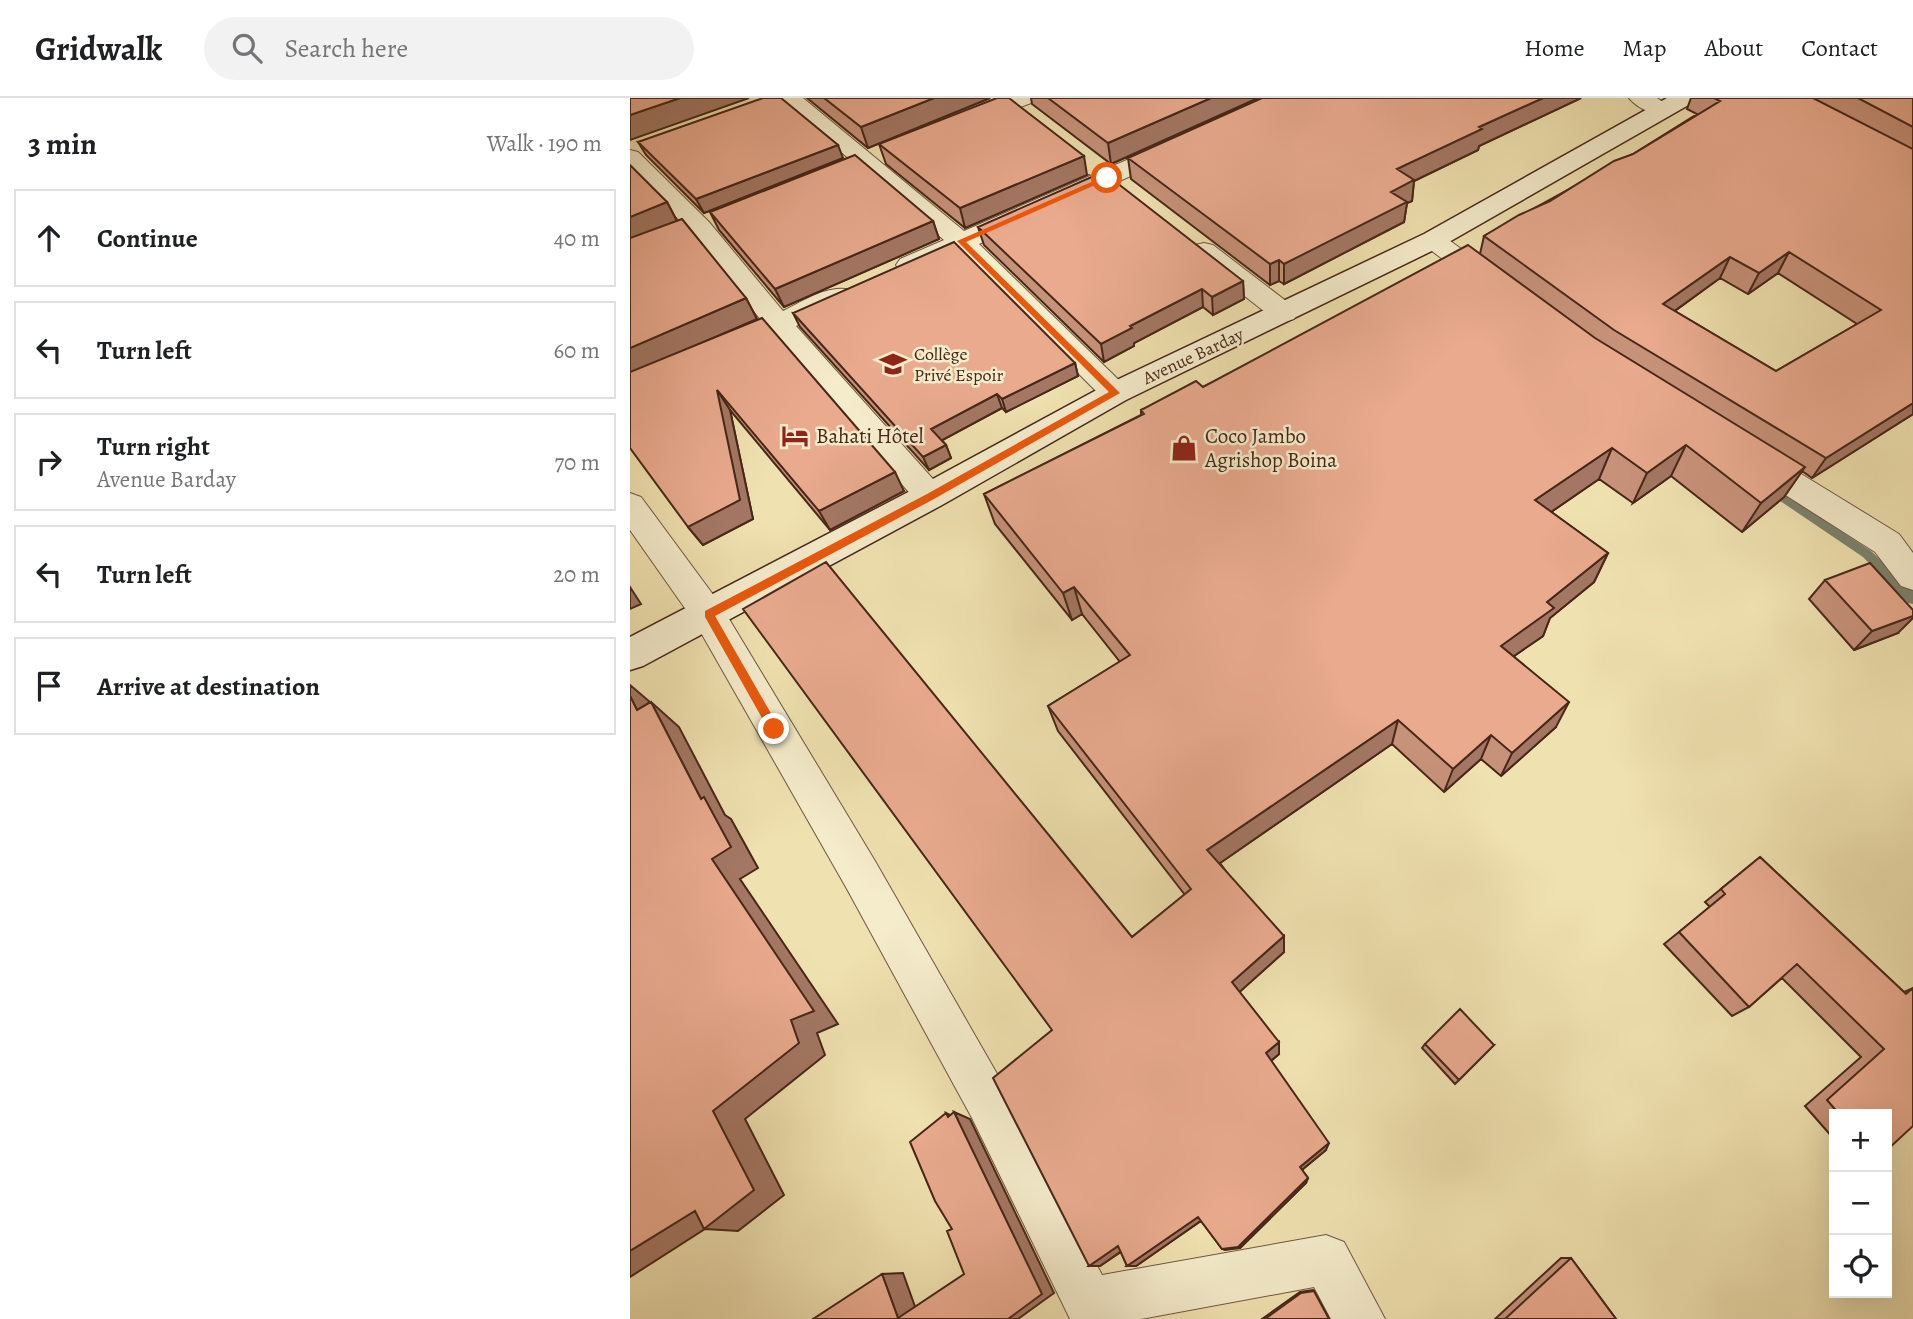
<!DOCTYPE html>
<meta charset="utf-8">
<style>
body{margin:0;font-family:Alegreya,serif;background:#f2f2f2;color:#202124}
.controls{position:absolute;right:21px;bottom:21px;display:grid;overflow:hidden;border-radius:0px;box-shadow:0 7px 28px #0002}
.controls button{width:63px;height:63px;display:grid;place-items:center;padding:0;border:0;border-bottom:2px solid #e0e0e0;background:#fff;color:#202124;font:35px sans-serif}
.stop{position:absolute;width:21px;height:21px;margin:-16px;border:5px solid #ea580c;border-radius:50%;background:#fff}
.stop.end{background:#ea580c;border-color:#fff;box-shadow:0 2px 7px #0008}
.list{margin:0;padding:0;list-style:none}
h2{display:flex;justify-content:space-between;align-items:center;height:91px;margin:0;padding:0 28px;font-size:30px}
h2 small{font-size:23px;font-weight:400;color:#757577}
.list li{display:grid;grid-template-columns:46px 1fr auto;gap:21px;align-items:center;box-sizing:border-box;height:98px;margin:0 14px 14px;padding:0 14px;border:2px solid #e0e0e0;border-radius:0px}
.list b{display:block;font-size:26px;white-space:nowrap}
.list p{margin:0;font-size:23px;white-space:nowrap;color:#757577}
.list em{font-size:23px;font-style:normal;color:#757577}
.icon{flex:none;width:38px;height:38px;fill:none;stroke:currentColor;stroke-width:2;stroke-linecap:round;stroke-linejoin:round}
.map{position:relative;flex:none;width:1283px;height:1221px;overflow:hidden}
header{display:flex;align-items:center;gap:42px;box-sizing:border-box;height:98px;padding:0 35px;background:#fff;border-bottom:2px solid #e0e0e0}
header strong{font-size:33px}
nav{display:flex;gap:38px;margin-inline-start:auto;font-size:24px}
.search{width:490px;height:63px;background:#f2f2f2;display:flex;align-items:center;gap:18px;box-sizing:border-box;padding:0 24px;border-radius:38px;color:#757577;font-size:26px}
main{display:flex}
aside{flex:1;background:#fff}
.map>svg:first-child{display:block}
</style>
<header>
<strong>Gridwalk</strong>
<div class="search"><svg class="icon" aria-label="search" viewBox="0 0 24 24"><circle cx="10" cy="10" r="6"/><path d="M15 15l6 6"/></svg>Search here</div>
<nav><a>Home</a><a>Map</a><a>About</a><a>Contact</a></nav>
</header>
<main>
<aside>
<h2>3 min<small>Walk · 190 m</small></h2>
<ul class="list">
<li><svg class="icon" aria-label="ahead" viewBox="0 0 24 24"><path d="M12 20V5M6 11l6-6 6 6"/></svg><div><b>Continue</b></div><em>40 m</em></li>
<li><svg class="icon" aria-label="left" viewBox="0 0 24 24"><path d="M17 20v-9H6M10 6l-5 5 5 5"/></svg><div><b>Turn left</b></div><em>60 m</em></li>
<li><svg class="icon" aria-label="right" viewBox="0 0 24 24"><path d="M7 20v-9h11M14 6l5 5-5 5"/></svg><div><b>Turn right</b><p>Avenue Barday</p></div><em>70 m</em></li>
<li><svg class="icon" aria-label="left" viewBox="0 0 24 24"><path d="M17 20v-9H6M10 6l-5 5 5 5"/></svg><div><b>Turn left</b></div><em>20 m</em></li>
<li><svg class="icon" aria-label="arrive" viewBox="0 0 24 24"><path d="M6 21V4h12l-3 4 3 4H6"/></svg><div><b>Arrive at destination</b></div></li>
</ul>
</aside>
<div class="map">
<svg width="1283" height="1221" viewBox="0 0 1283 1221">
<rect width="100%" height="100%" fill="#f0e1b0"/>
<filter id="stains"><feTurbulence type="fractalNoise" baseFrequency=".00286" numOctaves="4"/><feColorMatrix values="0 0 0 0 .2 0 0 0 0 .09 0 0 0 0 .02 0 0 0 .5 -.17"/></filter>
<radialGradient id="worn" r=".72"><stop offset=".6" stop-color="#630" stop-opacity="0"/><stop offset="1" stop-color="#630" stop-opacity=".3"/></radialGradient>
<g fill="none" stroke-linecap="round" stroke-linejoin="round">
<path fill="#79826d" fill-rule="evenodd" d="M1138,385L1241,453L1283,493V506L1278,505L1233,459L1134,392L1132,389Z"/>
<g stroke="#71563e" stroke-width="2">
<path id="street" d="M148,0H173L334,133L538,44H554L558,49L554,54L349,146L495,288L500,295L495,302L485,305L475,302L328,155C311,163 289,178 270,173L266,167L270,161L314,142Z
M373,0H404L401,5L346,26H330L327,21L330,16Z
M999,0H1027L1043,11L1040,16C1026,19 1008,11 999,0Z
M0,52L8,54L79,124L153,213C172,204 198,186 220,192L223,198L220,204L166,228L311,390L316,398L311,406L300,410L289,406L144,238L0,300V279L131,222L61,134L0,72Z
M803,134L812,137L870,179L874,185L870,191L861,193L852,191L794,147L790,142L794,137Z
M574,145L583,147L664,209L668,215L664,221L654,224L644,221L565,159L561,153L565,147Z
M1121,349L1132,352L1269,436L1283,455V492L1271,488L1245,454L1110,368L1106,360L1110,352Z
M0,395L11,399L90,506L245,763L374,988L472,1177L696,1137L714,1144L755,1221H701L684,1189L511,1221H440L342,1020L217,791L66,526L0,432Z"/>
</g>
<g stroke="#472718" stroke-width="3">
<path id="secondary" d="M1037,0H1066L1062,5L812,148L496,302L312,407L13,568L0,572V539L288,389L474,288L794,136Z"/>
</g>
<use href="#street" fill="#f5eccc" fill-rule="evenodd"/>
<use href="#secondary" fill="#f5eccc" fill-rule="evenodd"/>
</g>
<path fill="#c8927a" stroke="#472718" stroke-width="2" fill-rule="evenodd" d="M177,0H360L238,50Z
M401,0H628L481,66L402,6Z
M632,0H951L849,48L848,52L784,83L782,103L777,105L774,124L654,186L649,183L640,187L501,81L498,60Z
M1061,0H1283V316L1182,380L1172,373L1154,399L1112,434L1041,378L1003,405L969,381L921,414L978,455L964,484L920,520L913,538L884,558L926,629L871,678L851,661L814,694L762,646L590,765L654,854L609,894L649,956L641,963L696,1052L672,1072L678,1080L676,1085L610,1150L595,1152L592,1151L571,1123L506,1168H497L491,1154L470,1168H459L422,932L502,839L555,797L428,633L418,608L490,564L452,516L442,522L365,426L354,396L511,317V312L573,289L850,156L854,138L1003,56L1067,16L1057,11ZM1148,175L1227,226L1146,273L1045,213L1090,180L1118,196Z
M8,44L213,60L74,115L16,57Z
M249,46L457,77L335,130L256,66Z
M37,104L47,123L116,200L127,221L84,240L274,393L200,432L100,312L123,421L73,447L58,429Z
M80,114L303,123L309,141L154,209L89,132Z
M348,129L613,183L614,201L583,217L573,209L504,245V248L474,264L354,147Z
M163,215L445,265L448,278L376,314L372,310L312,342L316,347L321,360L299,372L170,229Z
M1195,482L1268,535L1224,552L1179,501Z
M1130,759L1274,894L1283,890L1257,1016H1204V1041L1175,1008L1231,959L1152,880L1119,909L1102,918L1034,846L1080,809L1075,804Z
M795,946L864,947L825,986L792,950Z
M931,1160H941L986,1221H865Z
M683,1192L684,1193L699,1221H632L670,1194Z"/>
<path fill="#a37763" stroke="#472718" stroke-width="2" d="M50,0H119L0,42V17Z
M304,0H360L238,50L231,29Z
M581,0H628L481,66L478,45Z
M913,0H951L849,48L848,52L784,83L782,103L777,105L774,124L654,186V166L761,94L767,71L849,29Z
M208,47L213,60L74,115L66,101Z
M454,58L457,77L335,130L330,110Z
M37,104L48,125L0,145V119Z
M303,123L309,141L154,209L145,191Z
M1159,154L1148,175L1118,196L1129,175Z
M1100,159L1090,180L1025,227L1033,206Z
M649,162V183L640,187V166Z
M613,183L614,201L583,217L582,199Z
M572,191L573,209L504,245V248L474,264L471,246L500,228Z
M116,200L127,221L0,276V250Z
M445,265L448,278L376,314L372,301Z
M87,292L100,312L123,421L73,447L58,429Z
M367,296L372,310L307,345L301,331Z
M1283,305V316L1182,380L1196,360Z
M316,347L321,360L299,372L293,359Z
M1056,347L1041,378L1003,405L1017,375Z
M982,350L969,381L895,432L905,402Z
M1175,369L1154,399L1112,434L1131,405Z
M265,374L274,393L200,432L189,413Z
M978,455L964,484L920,520L913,538L861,574L871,548L917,504Z
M0,489L11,506L0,511Z
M444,489L452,516L442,522L433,495Z
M1283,518V520L1268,535L1224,552L1242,533Z
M0,587L20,604L7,612L0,598Z
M21,604L49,629L95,717L101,721L128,770L110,781L208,926L187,935L195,957L115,1021L154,1097L108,1133L75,1131L0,1179V1153L83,1013L82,761L71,701Z
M939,604L926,629L871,678L882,655Z
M768,622L762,646L580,772L577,752Z
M861,637L851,661L814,694L823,671Z
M654,838V854L604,899L602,884Z
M649,944V956L636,967V955Z
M324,1014L340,1021L424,1195L388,1221H378L318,1019L316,1015L327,1020Z
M699,1045L696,1052L668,1075L670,1069Z
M678,1080L676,1085L610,1150L608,1149Z
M568,1119L572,1122L506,1168H497Z
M488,1148L497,1149L470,1168H459Z
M273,1175L288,1217L268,1220L252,1176Z"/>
<path fill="#e9aa8e" stroke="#472718" stroke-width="2" fill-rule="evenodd" d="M0,0H50L0,17Z
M133,0H151L208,47L66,101L8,44Z
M194,0H304L231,29Z
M367,0H379L454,58L330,110L249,46Z
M418,0H581L478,45Z
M632,0H913L849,29L852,31L767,71L784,82L761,94L777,104L654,166L649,162L640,166L498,60Z
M1084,0H1183L1283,51V305L1196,360L984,232L854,138L889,117L920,103L984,63L1003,56L1090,3ZM1159,154L1251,212L1146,273L1033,206L1100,159L1129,175Z
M1228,0H1283V29Z
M225,57L303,123L145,191L80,114Z
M0,67L37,104L0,119Z
M473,74L613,183L582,199L572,191L500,228L502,230L471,246L348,129Z
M52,121L116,200L0,250V140Z
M324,144L445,265L372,301L367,296L301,331L316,347L293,359L163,215Z
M838,147L965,240L1175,369L1131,405L1056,347L1017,375L982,350L905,402L978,455L917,504L924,510L871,548L939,604L882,655L861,637L823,671L768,622L577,752L654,838L602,884L649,944L636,955L699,1045L670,1069L678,1080L608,1149L592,1151L568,1119L497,1168L488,1148L459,1168L363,980L422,932L113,511L196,464L502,839L561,791L418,608L500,557L444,489L433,495L354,396L514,316L511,312L566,283L573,289Z
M132,220L265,374L189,413L87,292L110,402L58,429L0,350V274Z
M1240,465L1283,512V518L1242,533L1195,482Z
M0,598L7,612L21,604L71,701L74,699L101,749L82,761L184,913L161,922L169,945L83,1013L124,1092L74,1131L65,1113L0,1153Z
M1130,759L1276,896L1283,890V1028L1257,1052V1016H1209L1197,1002L1254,951L1167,866L1119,909L1049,834L1095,796L1091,791Z
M830,911L864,947L829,982L795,946Z
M324,1014L412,1196L378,1221H183L252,1176L268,1220L334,1176L317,1133L322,1131L305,1103L280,1044L316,1015L318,1019Z
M941,1160L986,1221H875Z
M684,1193L699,1221H635L671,1195Z"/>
<path fill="#ea580c" d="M475,78L481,80L336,144L490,295L304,401L85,518L150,631L148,634H140L75,519V513L297,396L479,294L327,143Z"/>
<defs>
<g id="school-bare" transform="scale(2.1)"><path d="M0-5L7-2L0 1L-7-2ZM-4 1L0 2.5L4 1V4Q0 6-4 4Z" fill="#8f2418" stroke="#f5eccc" stroke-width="2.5" paint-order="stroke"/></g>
<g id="hotel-bare" transform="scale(2.1)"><path d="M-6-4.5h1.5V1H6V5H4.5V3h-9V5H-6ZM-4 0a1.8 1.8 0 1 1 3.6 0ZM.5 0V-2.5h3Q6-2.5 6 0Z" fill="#8f2418" stroke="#f5eccc" stroke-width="2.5" paint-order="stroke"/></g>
<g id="shop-bare" transform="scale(2.1)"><path d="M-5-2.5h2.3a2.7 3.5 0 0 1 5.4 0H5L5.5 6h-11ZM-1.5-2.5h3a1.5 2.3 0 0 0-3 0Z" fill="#8f2418" stroke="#f5eccc" stroke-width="2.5" paint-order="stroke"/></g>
</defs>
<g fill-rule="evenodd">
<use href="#school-bare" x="263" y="266"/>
<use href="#hotel-bare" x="165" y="338"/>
<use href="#shop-bare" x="554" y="350"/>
</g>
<g text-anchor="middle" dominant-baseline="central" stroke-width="5" stroke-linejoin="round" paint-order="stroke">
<g font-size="18" fill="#472718" stroke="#f5eccc" text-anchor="start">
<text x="284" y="256">Collège<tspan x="284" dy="21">Privé Espoir</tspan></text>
</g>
<g font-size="18" fill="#472718" stroke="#f5eccc">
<text transform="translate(563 258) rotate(-25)">Avenue Barday</text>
</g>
<g font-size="21" fill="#472718" stroke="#f5eccc" text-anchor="start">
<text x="186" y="338">Bahati Hôtel</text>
<text x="575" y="338">Coco Jambo<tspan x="575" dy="24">Agrishop Boina</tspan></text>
</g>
</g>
<rect width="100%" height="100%" filter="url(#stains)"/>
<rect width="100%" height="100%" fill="url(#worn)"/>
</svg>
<div class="controls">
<button>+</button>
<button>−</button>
<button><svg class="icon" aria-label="locate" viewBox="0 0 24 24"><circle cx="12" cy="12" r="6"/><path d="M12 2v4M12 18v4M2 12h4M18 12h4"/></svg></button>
</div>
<div class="stop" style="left:477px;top:80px"></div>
<div class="stop end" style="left:144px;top:631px"></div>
</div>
</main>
